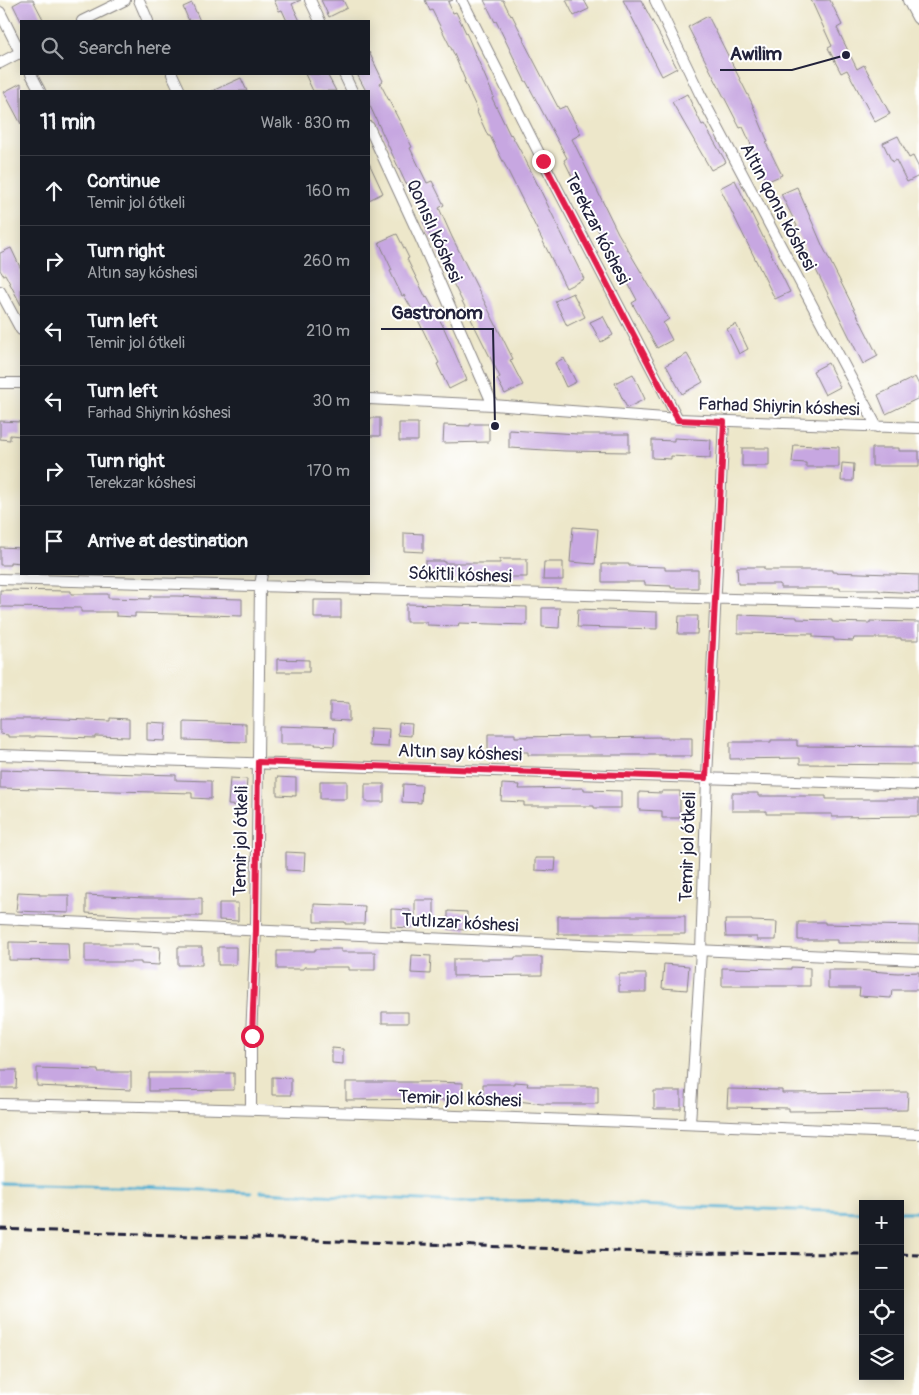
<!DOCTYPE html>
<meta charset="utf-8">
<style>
body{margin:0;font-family:Pangolin,sans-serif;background:#242831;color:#f1f3f6}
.controls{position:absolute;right:15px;bottom:15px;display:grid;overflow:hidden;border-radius:0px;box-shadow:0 2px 12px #0003}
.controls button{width:45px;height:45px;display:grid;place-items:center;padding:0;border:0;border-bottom:1px solid #363941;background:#171b24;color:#f1f3f6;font:25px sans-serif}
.stop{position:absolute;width:15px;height:15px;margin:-11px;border:4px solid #e11d48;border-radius:50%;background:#fff}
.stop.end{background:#e11d48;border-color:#fff;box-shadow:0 1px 5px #0008}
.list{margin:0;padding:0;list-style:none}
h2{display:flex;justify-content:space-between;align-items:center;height:65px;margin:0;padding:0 20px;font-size:21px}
h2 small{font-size:16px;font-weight:400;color:#9ea1a6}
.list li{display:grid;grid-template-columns:32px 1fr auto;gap:15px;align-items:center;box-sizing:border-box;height:70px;padding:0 20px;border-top:1px solid #363941}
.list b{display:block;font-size:19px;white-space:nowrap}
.list p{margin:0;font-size:16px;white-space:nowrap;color:#9ea1a6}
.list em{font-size:16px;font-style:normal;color:#9ea1a6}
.icon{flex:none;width:28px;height:28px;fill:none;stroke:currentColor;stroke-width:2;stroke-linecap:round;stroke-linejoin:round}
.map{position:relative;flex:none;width:919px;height:1395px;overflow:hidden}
.search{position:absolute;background:#171b24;box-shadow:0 2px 12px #0003;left:20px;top:20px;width:350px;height:55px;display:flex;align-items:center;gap:12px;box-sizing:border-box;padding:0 18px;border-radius:0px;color:#9ea1a6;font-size:19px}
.panel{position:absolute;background:#171b24;box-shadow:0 2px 12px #0003;left:20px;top:90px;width:350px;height:485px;border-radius:0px}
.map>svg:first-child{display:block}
</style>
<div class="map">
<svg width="919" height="1395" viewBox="0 0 919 1395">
<rect width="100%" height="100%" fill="#fff"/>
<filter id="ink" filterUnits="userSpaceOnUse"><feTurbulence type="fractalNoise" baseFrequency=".02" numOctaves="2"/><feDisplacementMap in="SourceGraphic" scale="10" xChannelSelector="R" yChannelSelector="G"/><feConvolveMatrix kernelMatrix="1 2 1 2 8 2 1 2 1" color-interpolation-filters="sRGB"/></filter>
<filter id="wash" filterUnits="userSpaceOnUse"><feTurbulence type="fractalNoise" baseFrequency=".0096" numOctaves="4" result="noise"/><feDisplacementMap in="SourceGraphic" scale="20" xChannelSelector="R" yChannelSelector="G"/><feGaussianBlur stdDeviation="1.12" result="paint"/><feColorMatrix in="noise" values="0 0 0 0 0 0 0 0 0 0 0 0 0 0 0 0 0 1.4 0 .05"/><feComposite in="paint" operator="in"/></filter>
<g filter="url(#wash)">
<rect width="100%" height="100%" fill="#ede7ca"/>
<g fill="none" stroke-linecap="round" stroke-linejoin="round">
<path stroke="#55b0d3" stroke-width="3" d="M0,1183L115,1186L251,1192
M261,1192L460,1202L556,1200L630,1205L863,1212
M900,1212H919"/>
</g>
<g id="blocks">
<path fill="#c7a7e1" d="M22,0H33L44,21H21L13,5Z
M274,0H301L292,4L300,21H287L282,10L279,11Z
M321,0H343L347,8L329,17Z
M425,0H453L448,2L453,13L456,12L468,37L494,97L492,98L510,135L511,134L526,161L584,279L566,288L506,167L490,136H488L477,112L478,111L464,81L465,80L454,54L432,10L430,11Z
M484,0H503L511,16L512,15L524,39L523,40L559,109L566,106L581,134L572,139L618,233L669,319L663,323L672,340L657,348L632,303L637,300L614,257L613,258L600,234L564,160L567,158L526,81H525L496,21L495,22Z
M566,0H584L589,9L574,16Z
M623,0H641L677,68L662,76Z
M811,0H830L842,25L837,28L857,69L864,65L890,114L875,122L847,70L841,73L828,48L832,46Z
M192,3L200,21H189L183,7Z
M708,16L751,101L768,142L766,143L782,175L766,182L757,163L759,162L743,127L740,128L688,27Z
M369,52L383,81L380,83L402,126L412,147L410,148L427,183L432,181L444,205L439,208L452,237L513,359L510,360L523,385L505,394L497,379L500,377L436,249H437L423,221L428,218L411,182L406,184L369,104V91H366L357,74H369Z
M305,74H327L336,91H313Z
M241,78L247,91H212Z
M21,83V124L4,92Z
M687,94L702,125L704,124L726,162L711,170L672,102Z
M898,136L909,158L913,156L919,168V176L907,182L896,160L892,162L883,143Z
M369,163L383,193L369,200Z
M735,180L790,292L775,299L720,188Z
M797,187L823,247L878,356L863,364L804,246L795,227L797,226L781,194Z
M397,234L409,258L407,259L426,298L427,297L443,326L467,380L449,389L437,364L439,363L419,322L404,295L402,296L390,271L392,270L379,242Z
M11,248L21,269V305L5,274L3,275L0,270V253Z
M573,293L585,317L567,326L555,301Z
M603,316L613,335L601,342L590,322Z
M736,324L748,349L739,354L727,329Z
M687,354L703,382L682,394L666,365Z
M564,358L576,382L566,387L555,363Z
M828,363L840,387L825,395L813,371Z
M633,374L645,399L627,408L615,383Z
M915,377L919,385V398L886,414L878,395Z
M369,418H380V436H369Z
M0,421L21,422V436L10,435V440L0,439Z
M399,423H418V441H399Z
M470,424H489V442L443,443L444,425L470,426Z
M509,430L578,434H629V452L565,451L509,448Z
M674,438L711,440L710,458L671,456V459L652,458V440L674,441Z
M794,445L839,447V467H806V463L792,462Z
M742,448H769V466H742Z
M872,448H899V451H919V466H872Z
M842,463L854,464L853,481H841Z
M573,527L598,529L595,564L570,562Z
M404,533L423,534V552L404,551Z
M0,547L21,548V563L10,562V565H0Z
M500,559H527V577H487V580L425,579V561H444V563H500Z
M544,562H563V580H543Z
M602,564H629V566L665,567V570H698V588H671V586L645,585V582H602Z
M737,567H764V570H832V572L919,575V593L879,591V590H840V588H780V584H738Z
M0,590L71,591V594H108V598L150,599V596H177L201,597V598L242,599V616L135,613V617L116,616V612H81V608L0,607Z
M314,600H341V618H314Z
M406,604L527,607V625L459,623L458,626L427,625V622H406Z
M542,608H560L559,628L542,627Z
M578,609L657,612V629L577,627Z
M738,615L797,617V619L832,620V622L870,623V621L919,622V640H901V638H854L853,641L834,640V638L813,637V634L738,633Z
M679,616H698L697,634H678Z
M277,659L309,660V672H277Z
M330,702L349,703V721L330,720Z
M42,718L110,721V718L129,719V737L95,736V738L35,736V737H8V735L0,734V719H42Z
M147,722L166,723L165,741L147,740Z
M184,722L246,724V742L184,740Z
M399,723L412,724L411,736L398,735Z
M280,726L335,728L334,746L315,745L316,744H280Z
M370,728L389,729L388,747L369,746Z
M488,734H515V737L588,736V738L660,737V738H692V756H665V755H528V752H488Z
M771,740H797V746L919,747V765L800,764V758L730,759V742H771Z
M0,770L176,775V780L211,781V799L192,798V793L0,788Z
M277,777L296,778V796L277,795Z
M230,778L247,779L245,806L228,805Z
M320,781H347V799H320Z
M365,784H384V802H365Z
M403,784L422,785L421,803L402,802Z
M502,784L520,785L519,789L584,788V790L621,791V808H594V806H524V802L501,801Z
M662,791H680V818H662V811L639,810V792L662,793Z
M732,793H758V796H826V799H919V816L832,817V814H766V811H732Z
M286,852L305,853L304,871L286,870Z
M535,858H556L555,871L535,870Z
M18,892L39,893V895H69V913L16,911Z
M86,895L144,898H202V916H138L86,913Z
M415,900H434V918H415Z
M219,903H238V921L219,920Z
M314,904L365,906L364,924H345V922H314Z
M391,909L410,910V928L391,927Z
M448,911L467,912V930L448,929Z
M558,916H685V934H558Z
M725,920H752V921L777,922L776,940H757V937H726Z
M798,922H825V924L919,926V943L856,942V943H837V940H798Z
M9,942L68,943L69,961L9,960Z
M85,944H138V946L160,947L159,965L141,964V962H85Z
M178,947H202V965H178Z
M218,947H236V965H218Z
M315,949H341V952H375V970H349V967H304V969H277V951H315Z
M412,955L431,956L430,974L411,973Z
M515,957H542V975L453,976V959H515Z
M664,964L689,966L687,990L662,988Z
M791,967L810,968V986H722V968L791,969Z
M828,970H855L898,973L919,972V990H892L891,998L859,996L860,988H828Z
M619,974H646V992H619Z
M382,1012H408V1023H382Z
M332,1048L343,1049V1064L332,1063Z
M37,1068L98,1070V1072H131V1090L37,1086Z
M0,1070H17L16,1088H0Z
M149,1073H234V1090L149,1091Z
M272,1077L291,1078V1095H272Z
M346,1082H434L463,1083L462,1101H443V1099L346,1100Z
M514,1082L528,1083L527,1086H598V1104H542L510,1100V1102H483V1084H514Z
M728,1089L782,1090V1093L908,1092L907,1110L789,1111V1108L727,1107Z
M654,1091H681V1109H654Z"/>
</g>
</g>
<g filter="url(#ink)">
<use href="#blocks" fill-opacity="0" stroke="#888482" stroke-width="1"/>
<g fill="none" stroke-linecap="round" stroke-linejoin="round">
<g stroke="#888482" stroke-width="12">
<path id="minor" d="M139,0L148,21
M310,0L320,21
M462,0L543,161L678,419
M655,0L700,94L877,427
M0,12L21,54
M82,21L125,0
M0,63L21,52
M31,74L40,91
M172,74L180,91
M344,74L352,91
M369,127L422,242L493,405
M0,291L21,330
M0,383H21
M369,399L493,405L678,419L919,428
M0,579L919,604
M0,755L919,785
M0,919L919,960
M0,1104C307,1110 613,1120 919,1134
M251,1109V1036L256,930L260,585L262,574
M690,1123L701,951L707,778L724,421"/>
</g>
<g stroke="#888482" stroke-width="16">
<path id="secondary" d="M910,0L919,17"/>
</g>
<use href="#minor" stroke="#fff" stroke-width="10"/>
<use href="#secondary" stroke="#fff" stroke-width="14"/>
<path stroke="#22223b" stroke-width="3" stroke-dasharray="8 4" stroke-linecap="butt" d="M0,1229L676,1253L863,1254
M900,1254L919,1255"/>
</g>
</g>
<g fill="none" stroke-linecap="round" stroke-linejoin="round" filter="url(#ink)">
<path stroke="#e11d48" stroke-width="6" d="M252,1036L256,930L258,762L706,778L724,422L678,420L543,161"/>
</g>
<g text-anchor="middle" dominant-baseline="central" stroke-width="4" stroke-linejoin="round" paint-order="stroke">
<g font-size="18" fill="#22223b" stroke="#fff">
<text transform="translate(778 207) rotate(62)">Altın qonıs kóshesi</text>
<text transform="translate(597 229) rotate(63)">Terekzar kóshesi</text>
<text transform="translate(434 231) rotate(66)">Qonıslı kóshesi</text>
<text transform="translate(779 407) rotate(2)">Farhad Shiyrin kóshesi</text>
<text transform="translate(460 575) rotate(2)">Sókitli kóshesi</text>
<text transform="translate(460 753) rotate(2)">Altın say kóshesi</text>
<text transform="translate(241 841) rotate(-89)">Temir jol ótkeli</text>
<text transform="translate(688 847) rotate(-88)">Temir jol ótkeli</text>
<text transform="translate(460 923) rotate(3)">Tutlızar kóshesi</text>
<text transform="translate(460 1099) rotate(2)">Temir jol kóshesi</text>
</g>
</g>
<path fill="none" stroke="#22223b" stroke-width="2" d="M846 55L792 70H720M495 426L493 329H381"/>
<g fill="#22223b" stroke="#fff" stroke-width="2">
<circle cx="846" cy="55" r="5"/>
<circle cx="495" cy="426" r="5"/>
</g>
<g font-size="19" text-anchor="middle" font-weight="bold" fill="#22223b" stroke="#fff" stroke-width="4" stroke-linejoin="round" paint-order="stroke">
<text x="756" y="60">Awilim</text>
<text x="437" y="319">Gastronom</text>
</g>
</svg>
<div class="controls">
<button>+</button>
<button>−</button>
<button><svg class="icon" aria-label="locate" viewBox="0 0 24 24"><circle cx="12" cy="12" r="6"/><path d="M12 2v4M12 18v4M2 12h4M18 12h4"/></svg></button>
<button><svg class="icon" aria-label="layers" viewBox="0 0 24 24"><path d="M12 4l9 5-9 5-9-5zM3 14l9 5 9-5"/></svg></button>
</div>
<div class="stop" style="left:252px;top:1036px"></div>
<div class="stop end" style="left:543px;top:161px"></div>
<div class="search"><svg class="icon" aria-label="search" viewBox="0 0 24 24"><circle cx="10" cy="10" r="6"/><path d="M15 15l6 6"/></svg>Search here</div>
<section class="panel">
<h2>11 min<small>Walk · 830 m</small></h2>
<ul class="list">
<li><svg class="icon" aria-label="ahead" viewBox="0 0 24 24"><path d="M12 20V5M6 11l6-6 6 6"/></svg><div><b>Continue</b><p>Temir jol ótkeli</p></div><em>160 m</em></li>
<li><svg class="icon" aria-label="right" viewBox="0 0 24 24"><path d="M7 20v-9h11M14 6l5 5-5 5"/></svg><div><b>Turn right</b><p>Altın say kóshesi</p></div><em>260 m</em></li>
<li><svg class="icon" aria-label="left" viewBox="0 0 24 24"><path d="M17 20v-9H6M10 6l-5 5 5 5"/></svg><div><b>Turn left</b><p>Temir jol ótkeli</p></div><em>210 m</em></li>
<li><svg class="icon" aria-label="left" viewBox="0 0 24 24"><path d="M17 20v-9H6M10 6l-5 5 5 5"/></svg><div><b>Turn left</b><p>Farhad Shiyrin kóshesi</p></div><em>30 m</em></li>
<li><svg class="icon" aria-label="right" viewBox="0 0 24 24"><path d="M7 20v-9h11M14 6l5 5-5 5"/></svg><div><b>Turn right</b><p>Terekzar kóshesi</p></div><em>170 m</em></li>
<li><svg class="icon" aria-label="arrive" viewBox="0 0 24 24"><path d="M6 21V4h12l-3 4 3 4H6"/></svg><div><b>Arrive at destination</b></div></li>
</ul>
</section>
</div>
